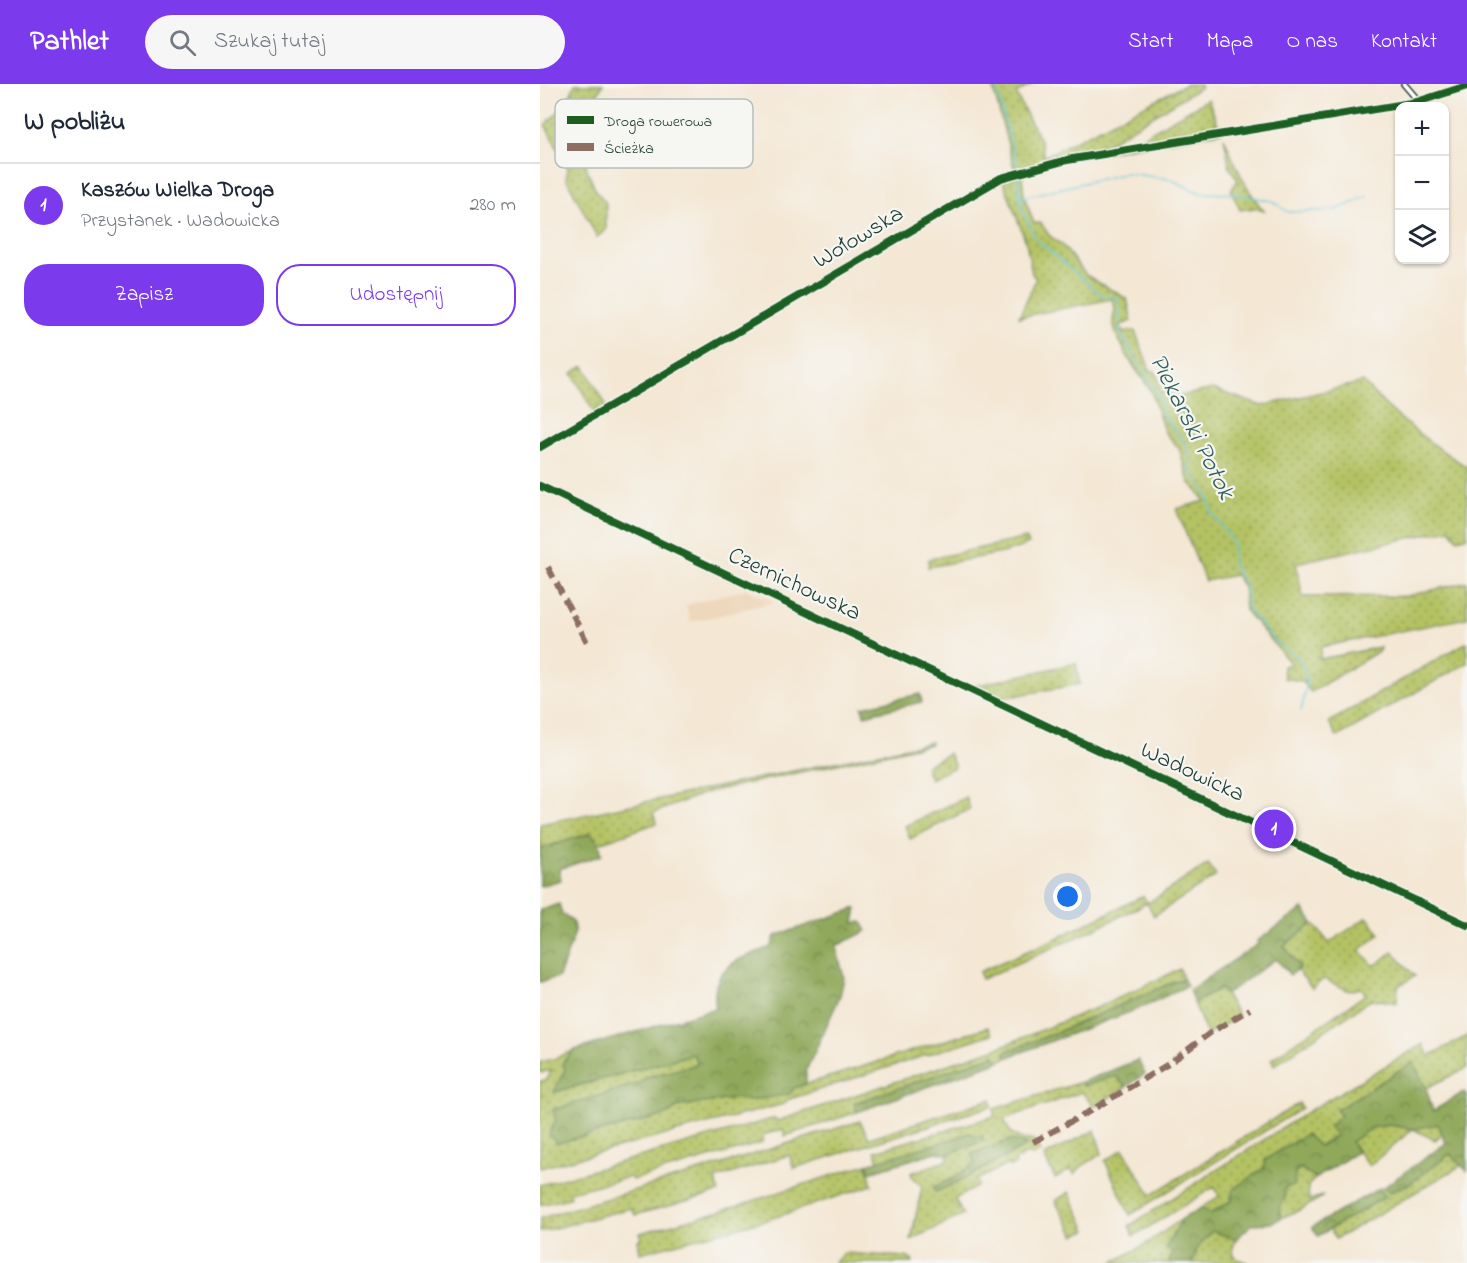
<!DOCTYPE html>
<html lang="pl">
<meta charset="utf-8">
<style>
body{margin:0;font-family:"Indie Flower",sans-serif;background:#f6f6f7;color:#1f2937}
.controls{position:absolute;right:18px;top:18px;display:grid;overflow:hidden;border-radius:12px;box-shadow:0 2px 4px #0004}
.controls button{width:54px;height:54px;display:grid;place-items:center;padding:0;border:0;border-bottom:2px solid #e0e1e3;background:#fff;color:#1f2937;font:30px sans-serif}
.you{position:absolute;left:528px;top:813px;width:21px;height:21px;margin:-15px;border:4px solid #fff;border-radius:50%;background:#1a73e8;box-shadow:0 0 0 9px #1a73e833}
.badge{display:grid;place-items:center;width:39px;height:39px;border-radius:50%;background:#7c3aed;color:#fff;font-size:20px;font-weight:700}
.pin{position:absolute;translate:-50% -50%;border:3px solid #fff;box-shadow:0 2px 6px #0006}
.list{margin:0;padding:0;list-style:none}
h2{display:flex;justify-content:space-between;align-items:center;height:78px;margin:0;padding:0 24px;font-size:26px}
h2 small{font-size:20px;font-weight:400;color:#747a83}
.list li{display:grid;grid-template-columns:39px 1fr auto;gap:18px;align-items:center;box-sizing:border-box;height:84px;padding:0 24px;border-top:2px solid #e0e1e3}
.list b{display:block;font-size:22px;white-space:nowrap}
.list p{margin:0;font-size:20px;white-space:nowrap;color:#747a83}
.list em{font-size:20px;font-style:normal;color:#747a83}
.actions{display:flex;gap:12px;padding:18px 24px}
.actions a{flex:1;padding:14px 0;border:2px solid #7c3aed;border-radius:24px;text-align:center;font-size:21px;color:#7c3aed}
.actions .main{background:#7c3aed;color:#fff}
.icon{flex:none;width:33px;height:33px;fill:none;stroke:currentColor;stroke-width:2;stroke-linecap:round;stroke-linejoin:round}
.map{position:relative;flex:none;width:927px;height:1179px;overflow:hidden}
header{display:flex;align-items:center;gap:36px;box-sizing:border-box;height:84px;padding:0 30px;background:#7c3aed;color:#fff}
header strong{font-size:28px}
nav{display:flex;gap:33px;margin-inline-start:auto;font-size:21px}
.search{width:420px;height:54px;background:#f6f6f7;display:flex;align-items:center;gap:15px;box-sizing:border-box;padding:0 21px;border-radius:33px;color:#747a83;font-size:22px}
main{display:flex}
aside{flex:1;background:#fff}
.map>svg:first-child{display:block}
</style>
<header>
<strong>Pathlet</strong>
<div class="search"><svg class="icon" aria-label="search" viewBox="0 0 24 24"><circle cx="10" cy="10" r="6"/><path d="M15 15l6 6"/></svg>Szukaj tutaj</div>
<nav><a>Start</a><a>Mapa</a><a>O nas</a><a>Kontakt</a></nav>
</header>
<main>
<aside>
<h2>W pobliżu<small></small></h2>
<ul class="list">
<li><span class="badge">1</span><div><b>Kaszów Wielka Droga</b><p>Przystanek · Wadowicka</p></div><em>280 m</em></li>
</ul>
<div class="actions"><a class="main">Zapisz</a><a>Udostępnij</a></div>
</aside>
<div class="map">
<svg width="927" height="1179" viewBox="0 0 927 1179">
<defs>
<pattern id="green-dots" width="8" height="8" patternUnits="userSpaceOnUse" patternTransform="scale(1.5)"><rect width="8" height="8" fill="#b4c264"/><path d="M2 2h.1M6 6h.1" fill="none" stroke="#929f53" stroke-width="1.8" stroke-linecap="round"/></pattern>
<pattern id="forest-crowns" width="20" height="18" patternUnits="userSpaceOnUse" patternTransform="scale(1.5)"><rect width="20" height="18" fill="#8fa85a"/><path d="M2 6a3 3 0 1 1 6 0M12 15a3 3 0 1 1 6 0" fill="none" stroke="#748a4b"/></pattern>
</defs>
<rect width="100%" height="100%" fill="#f6f6f2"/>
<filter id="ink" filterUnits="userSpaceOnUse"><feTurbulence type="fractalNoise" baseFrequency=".0167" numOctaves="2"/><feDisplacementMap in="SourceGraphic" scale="12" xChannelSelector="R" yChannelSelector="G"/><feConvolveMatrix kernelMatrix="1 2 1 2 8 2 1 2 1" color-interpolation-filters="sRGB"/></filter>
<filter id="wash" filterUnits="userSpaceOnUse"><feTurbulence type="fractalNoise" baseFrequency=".008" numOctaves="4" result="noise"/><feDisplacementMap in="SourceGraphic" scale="24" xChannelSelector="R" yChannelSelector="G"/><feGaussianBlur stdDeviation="1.35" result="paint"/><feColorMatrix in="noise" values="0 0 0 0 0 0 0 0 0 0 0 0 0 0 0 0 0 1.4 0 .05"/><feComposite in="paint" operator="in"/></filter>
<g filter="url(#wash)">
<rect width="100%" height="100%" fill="#f4e7d4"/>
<path fill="#eed7bb" d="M206,505L236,518L150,538L146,521Z"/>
<path fill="url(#green-dots)" stroke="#6a804c" stroke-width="1.5" fill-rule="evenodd" d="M35,0H63L41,40L47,86L56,107L66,119V146L57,153L26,94L28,84L5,41L28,18Z
M452,0H492L476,10L501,58L504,73L646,0H659L661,3L556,66L583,64L668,15L681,48L474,84Z
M684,53C694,79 706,106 724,127L715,124L700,126L691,106L698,96L690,84Z
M482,90L484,112L494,139H501L509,151L523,162L546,191L587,215L592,237L581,241L582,248L595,247L610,286L616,288L621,307L640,312L673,305L722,322L823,298C853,332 889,359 927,383V453L918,455L910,445L756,479L763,513L866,512L927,498V534L781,563L780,575L840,563L839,567L771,608L762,597L744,594L743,582L751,580L705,526L703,503L696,491L665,497L636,425L665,417L649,398L639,364L624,347L611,307L589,275L576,250L573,237L575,224L572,215L479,233L496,195L492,190L486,158L463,97Z
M44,282L66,321L54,328L32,289Z
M486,454L489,460L467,468L388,483L389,475Z
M927,558V579L797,653L789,638Z
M536,579L540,600L457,615L430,603Z
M391,658V660L168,708L113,729L117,739L59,759L51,749L0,765V740Z
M409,669L415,683L390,695L385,682Z
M426,713L430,725L370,755L365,742Z
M668,780L676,792L614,832L607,819L544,850L442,895L439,888L515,855L603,812L608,819Z
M827,833L840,850L820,866L834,882L853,868L875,892L858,902L857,919L832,915L734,981L731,975L826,910L821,904L809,907L784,895L772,904L756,885L759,883L744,862L773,839L789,859Z
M640,885L643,894L513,950L465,968L466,974L457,978L455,971L315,1019L317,1028L245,1052L243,1045L223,1051L222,1059L92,1096L90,1093L30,1108V1114L0,1121V1101L235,1034L237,1037L457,964L563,921Z
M681,904L699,932L667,951L654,919Z
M448,943L452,950L247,1016L244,1020L0,1084V997L6,996L12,986L0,989V978L16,974L35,966L23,978L25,985L15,1008L153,970L158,981L106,993L100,999L13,1026L16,1036L17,1059L126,1031L140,1022L200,1014L208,1017L254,1004Z
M927,952V984L886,1004L873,979L797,1027L801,1031L796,1051L779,1062L726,1083L692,1107L691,1117L670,1130L661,1124L679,1112L674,1103L594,1152L589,1142L772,1025L883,960L889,972Z
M576,992L586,1003L554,1023L542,1008L464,1035C469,1052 478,1055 495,1057L500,1068L492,1072L489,1069L475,1076L476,1080L471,1083L469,1080L436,1096L438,1102L415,1115L423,1131L371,1156L382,1102L373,1095L371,1089L408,1076L407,1070L444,1057L442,1052L435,1053L431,1049L338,1077L335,1067L455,1032L453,1025L542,998L544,1002ZM470,1056L487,1061L418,1098L395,1108L394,1103L416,1093L435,1078L432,1070Z
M451,1015L452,1022L254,1084L249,1071L175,1095L179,1108L95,1131L91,1124L0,1148V1134L163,1086L320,1037L329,1054Z
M759,1019L762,1024L590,1131L565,1077L583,1065L611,1111Z
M898,1039L902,1050L895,1056L873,1045L829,1082L811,1058L831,1044L850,1041L873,1045Z
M555,1046L562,1070L542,1082L534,1090L531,1085L515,1094L504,1072Z
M910,1070L922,1081L796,1155L790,1145L844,1113L838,1105L844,1103L849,1108L869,1100Z
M327,1080L332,1101L230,1135L100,1169L98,1156L102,1154L100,1149L181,1127Z
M760,1084L776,1094L768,1102L769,1116L783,1112L764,1124L741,1134L738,1124L745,1114L744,1103Z
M529,1108L547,1146L535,1151L515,1117Z
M642,1135L626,1163L632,1168L629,1179H571L601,1163Z
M672,1147L696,1155L692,1167L697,1175L708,1179H648L654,1176L657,1164Z
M304,1169L366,1173L372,1176L373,1179H294Z"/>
<path fill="url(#forest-crowns)" stroke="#577247" stroke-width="1.5" d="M380,610L382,618L324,631L322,623Z
M51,749L59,759L62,771L19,785L21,796L0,802V765Z
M19,820L22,830L32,836L35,848L19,893L0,898V826Z
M317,824L314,839L322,838L327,847L296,862L304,894L300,912L266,987V999L254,1004L250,1010L208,1017L200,1014L140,1022L126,1031L17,1059L9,1050L16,1036L13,1026L100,999L106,994L158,980L153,970L14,1008L25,985L23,978L35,966L176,924C168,883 200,874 231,863L235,852Z
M763,825L773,839L744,862L760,883L750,891L736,875L686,910L680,904L654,919L649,906L718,860L717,857Z
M643,894L647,902L598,925L466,974L465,968L513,950Z
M455,971L457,978L317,1028L314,1019Z
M598,976L605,990L586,1003L576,992L543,1002L542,998Z
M873,978L886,1004L893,1027L924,1008L927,1012V1087L910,1070L869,1100L849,1108L844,1103L906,1059L898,1040L873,1045L850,1041L831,1044L811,1058L817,1068L776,1094L761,1084L756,1086L754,1101L744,1104L745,1114L739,1124L741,1134L731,1139L713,1140L696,1155L672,1147L657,1164L654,1176L648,1179H629L632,1168L626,1164L642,1135L661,1124L670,1130L691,1117L692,1107L725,1083V1076L766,1050L779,1062L796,1052L789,1043L801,1031L796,1026Z
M431,1049L435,1053L442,1051L444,1057L407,1070L396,1068L330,1088L327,1080Z
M471,1056L488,1061L418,1098L395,1108L394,1103L416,1093L435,1079L432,1070Z
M838,1105L845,1113L778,1152L772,1143Z"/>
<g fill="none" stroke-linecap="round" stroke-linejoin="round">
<path stroke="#5fc8db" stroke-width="1.5" d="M455,0L478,84
M478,93L481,123L496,155L561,211L577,214L579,218L580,249L620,315L622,330L645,359L650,373V387L666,408L672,429L693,458V481L706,504L708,527C719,536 726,548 736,558C742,564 753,568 758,574C772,590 765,609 761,627
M479,114L586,89L630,95L660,109L696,110L732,117L748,128L796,126L828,112"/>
</g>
</g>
<g filter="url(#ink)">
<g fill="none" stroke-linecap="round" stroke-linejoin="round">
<g stroke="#3f564c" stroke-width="8">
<path id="minor" d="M864,0L876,14L877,18"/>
</g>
<g stroke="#3f564c" stroke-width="8">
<path id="tertiary" d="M0,363L461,94L527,76L877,18L927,2
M0,402L927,841"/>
</g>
<use href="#minor" stroke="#fff" stroke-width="4.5"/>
<use href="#tertiary" stroke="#fff" stroke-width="5"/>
<path stroke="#8d6e63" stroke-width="6" stroke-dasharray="12 6" stroke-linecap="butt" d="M8,483L48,560
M493,1058L550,1027L630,979L670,949L710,925"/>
<g stroke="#f6f6f2" stroke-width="11">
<path id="cycleway" d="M0,363L461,94L527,76L877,18L927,2
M0,402L927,841"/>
</g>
<use href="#cycleway" stroke="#1b5e20" stroke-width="8"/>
</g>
</g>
<g text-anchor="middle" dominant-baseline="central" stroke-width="4.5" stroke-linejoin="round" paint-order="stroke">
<g font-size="24" fill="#1f3d34" stroke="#f6f6f2">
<text transform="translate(319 154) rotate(-31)">Wołowska</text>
<text transform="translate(254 501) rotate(25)">Czernichowska</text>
<text transform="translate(652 689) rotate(25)">Wadowicka</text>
</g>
<g font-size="26" font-style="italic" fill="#2f605e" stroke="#f6f6f2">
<text transform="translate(651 343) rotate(63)">Piekarski Potok</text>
</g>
</g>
<rect x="15" y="15" width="198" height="69" rx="9" fill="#f6f6f2" stroke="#b6beb9" stroke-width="1.5"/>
<rect x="27" y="32" width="27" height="8" fill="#1b5e20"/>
<rect x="27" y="59" width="27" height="8" fill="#8d6e63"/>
<g font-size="16" fill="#1f3d34">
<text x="64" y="42">Droga rowerowa</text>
<text x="64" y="69">Ścieżka</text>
</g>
</svg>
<div class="controls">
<button>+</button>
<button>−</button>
<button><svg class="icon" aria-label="layers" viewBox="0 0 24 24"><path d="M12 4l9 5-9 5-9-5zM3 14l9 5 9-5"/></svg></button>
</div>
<div class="you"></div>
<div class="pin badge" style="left:734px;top:745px">1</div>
</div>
</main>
